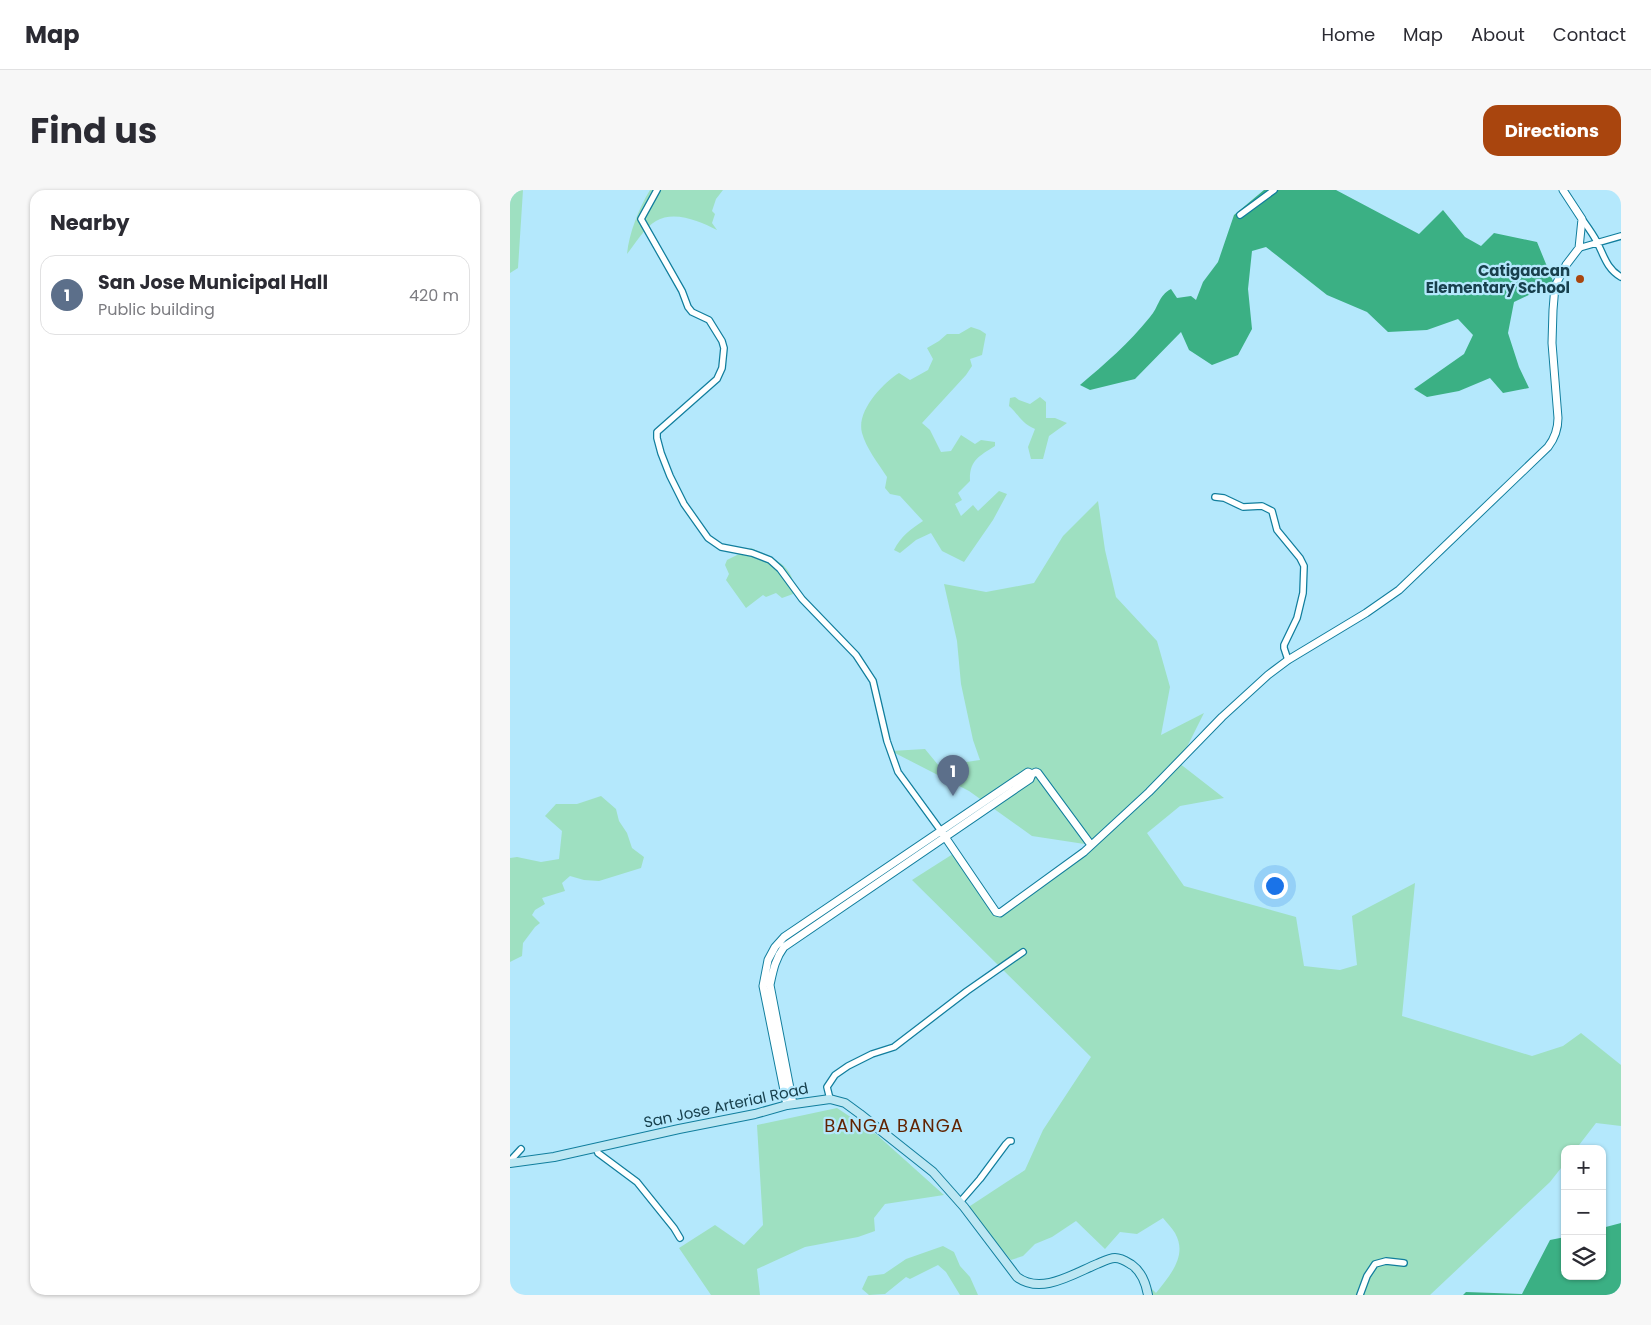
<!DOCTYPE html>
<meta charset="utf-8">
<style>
body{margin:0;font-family:Poppins,sans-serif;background:#f7f7f7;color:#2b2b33}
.controls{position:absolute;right:15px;bottom:15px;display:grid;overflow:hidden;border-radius:10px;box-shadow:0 1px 4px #0004}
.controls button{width:45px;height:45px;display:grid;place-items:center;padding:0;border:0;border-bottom:1px solid #e1e1e2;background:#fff;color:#2b2b33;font:25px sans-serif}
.you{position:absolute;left:764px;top:695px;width:18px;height:18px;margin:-12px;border:4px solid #fff;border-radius:50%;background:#1a73e8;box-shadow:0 0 0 8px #1a73e833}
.badge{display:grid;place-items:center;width:32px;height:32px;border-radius:50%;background:#a9450e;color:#fff;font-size:16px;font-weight:700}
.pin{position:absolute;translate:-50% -41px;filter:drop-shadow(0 1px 2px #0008)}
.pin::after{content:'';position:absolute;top:26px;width:18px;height:15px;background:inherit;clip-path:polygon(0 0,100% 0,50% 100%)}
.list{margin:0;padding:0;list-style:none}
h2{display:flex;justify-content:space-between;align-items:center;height:65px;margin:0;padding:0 20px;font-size:21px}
h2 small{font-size:16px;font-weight:400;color:#7c7c81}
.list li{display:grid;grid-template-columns:32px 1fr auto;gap:15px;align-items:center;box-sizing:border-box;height:80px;margin:0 10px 10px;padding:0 10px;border:1px solid #e1e1e2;border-radius:15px}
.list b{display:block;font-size:19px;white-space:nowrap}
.list p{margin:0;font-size:16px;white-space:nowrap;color:#7c7c81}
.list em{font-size:16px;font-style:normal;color:#7c7c81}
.icon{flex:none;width:28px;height:28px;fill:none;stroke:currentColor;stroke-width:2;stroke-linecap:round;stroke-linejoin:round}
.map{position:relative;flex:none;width:1111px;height:1105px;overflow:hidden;border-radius:15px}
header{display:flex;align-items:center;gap:30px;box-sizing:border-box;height:70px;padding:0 25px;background:#fff;border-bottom:1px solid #e1e1e2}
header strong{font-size:24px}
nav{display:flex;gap:28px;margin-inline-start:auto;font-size:18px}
.intro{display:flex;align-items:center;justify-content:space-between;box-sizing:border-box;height:120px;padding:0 30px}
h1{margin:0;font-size:35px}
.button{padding:12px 22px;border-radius:15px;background:#a9450e;color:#fff;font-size:18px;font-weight:700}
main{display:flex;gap:30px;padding:0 30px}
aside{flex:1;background:#fff;border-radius:15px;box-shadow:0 1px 4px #0004}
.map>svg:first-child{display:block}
</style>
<header>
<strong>Map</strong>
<nav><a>Home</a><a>Map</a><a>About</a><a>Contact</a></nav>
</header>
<div class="intro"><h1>Find us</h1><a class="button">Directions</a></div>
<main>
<aside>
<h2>Nearby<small></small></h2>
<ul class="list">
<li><span class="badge" style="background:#5c6f8a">1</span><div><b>San Jose Municipal Hall</b><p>Public building</p></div><em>420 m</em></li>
</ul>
</aside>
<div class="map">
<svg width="1111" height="1105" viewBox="0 0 1111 1105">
<rect width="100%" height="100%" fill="#b4e8fc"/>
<path fill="#9ee0c1" d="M0,0H13L8,78L0,83Z
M140,0H213L206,9L202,21L205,24L202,33L207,40C190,31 164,20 146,31C135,37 125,54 117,64C119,43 129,18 140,0Z
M461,137L470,140L476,144L472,165L460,169L462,176L456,185L412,233L420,240L431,262L441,261L451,245L465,254L471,250L485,252V256C469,266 459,271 460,291L448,303L452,310L445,314L451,326L463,315L468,321L489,301L497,304L483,330L454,372L432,361L421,343L406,350L390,363L384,360C391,346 401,339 413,331L390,306L380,304L375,298L377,287C368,273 356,258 352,243C346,221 373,193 389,183L400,190L418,180L423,169L417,158L429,151L437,144H449Z
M505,207L509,210L520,214L530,207L536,212V228H545L557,233L539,246L533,269H521L518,257L525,239C511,233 510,226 499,216L500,208Z
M588,311L595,360L606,407L647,451L660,497L651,545L694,523L669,573L714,608L670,616L637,643L674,696L786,727L794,776L830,780L847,775L842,726L905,693L892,826L1022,866L1053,856L1071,843L1111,875V936L1086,933L1066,959H1055V973L1040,992L920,1105H638L635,1092L646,1103C660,1085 678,1066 665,1043C662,1038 657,1033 653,1028L627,1044L610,1042L595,1059L566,1031L542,1047L525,1054L513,1066L501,1070L457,1018L515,980L533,940L581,867L402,690L446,662L487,722L581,655L522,646L459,601L381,561L415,559L429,576L470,570L463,550L451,494L447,451L434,394L476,402L524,393L553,346Z
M241,358C262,367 288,377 283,404L272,408L266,403L256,407L253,405L236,418L216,390L219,384L215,375L217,370Z
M91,606L106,619L109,631L117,643L122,658L134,667L131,678L89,691L74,690L60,686L52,693L55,701L32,708L35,714L25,720L22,725L30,733L25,737L13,753L12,766L0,772V668L7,667L31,672L49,669L52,641L35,626L46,614H67Z
M327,918L366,944L434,1005L375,1014L364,1028L365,1041L348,1047L295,1057L247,1079L250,1105H201L169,1058L205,1035L234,1055L253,1035L247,935Z
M433,1056L444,1062L450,1076L460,1087L468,1105H450L436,1082L428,1075L400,1089L396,1087L375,1104L359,1105L352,1099L358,1086L374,1084L396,1069Z"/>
<path fill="#3bb084" d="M754,0H826L909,44L933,20L955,47L971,56L984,43L1027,52L1045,96L1025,102L1004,112L998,143L1009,177L1019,198L993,203L980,188L949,201L917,207L904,199L954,164L963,145L948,129L917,140L878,142L857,122L817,105L756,57L742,61L738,99L742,139L728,165L702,175L679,160L671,142L625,189L580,200L570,195C595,174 619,153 640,127C649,117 648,106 661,99L667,108L681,106L686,110L693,92L708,72L724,25Z
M1111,1033V1105H953L956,1102L1012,1104L1040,1050L1055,1047V1086H1092V1038Z"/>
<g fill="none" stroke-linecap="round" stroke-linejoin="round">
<g stroke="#117e9d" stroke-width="8">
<path id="minor" d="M147,0L131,29L172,101L178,117L182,122L199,130L212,151L214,158L212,178L207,189L147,242V248L151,263L160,286L174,314L198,348L211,357L242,363L260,370L270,379L292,409L346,465L363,491L377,551L388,582L431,641
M730,25L764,0
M1072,29C1077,36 1083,44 1087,52C1094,66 1097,79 1111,87
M1069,58L1111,46
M705,307L714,308L733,317L752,316L762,321L767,340L790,368L794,376L793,403L787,428L774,455V458L778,470
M320,909L317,897L325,885L338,876L362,864L384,857L457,801L513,762
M86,958L88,963L127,992L164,1038L170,1048
M0,971L11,959
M450,1012L470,989L496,954L499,951H501
M850,1105L857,1086L865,1074L876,1071L894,1073"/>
</g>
<g stroke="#117e9d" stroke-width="9">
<path id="tertiary" d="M431,641L486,722L490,723L574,662L639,602L712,527L758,485L778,470L856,423L889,400L1038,257C1045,248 1048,240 1048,228L1042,153L1043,120L1045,96L1056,75L1069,58L1072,29L1053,0
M283,914L260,795C263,781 265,769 274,757L520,589L522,584
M277,915L253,796L258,770L265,757L274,747L518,582L522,584L526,582L528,583L581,655"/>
</g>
<g stroke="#117e9d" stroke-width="10">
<path id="secondary" d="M0,973L44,967L169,939L245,924L277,915L320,909L335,913L350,924L423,982L454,1017L507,1087C531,1105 563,1084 587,1074C592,1072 599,1068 605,1068C612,1068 617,1072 622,1075C632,1082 636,1094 638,1105"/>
</g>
<use href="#minor" stroke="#fff" stroke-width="5.5"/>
<use href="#tertiary" stroke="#fff" stroke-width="7"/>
<use href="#secondary" stroke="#bce7f3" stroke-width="8"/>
</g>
<circle fill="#a9450e" stroke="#b4e8fc" stroke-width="2" cx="1070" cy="89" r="5"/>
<g text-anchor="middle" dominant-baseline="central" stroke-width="4.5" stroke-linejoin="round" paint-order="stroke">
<g font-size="15" font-weight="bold" fill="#18404d" stroke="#b4e8fc" text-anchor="end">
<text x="1060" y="80">Catigaacan<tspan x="1060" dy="17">Elementary School</tspan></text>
</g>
<g font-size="15" fill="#18404d" stroke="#b4e8fc">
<text transform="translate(216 915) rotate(-12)">San Jose Arterial Road</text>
</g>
<g font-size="18" letter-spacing="1" fill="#622301" stroke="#b4e8fc">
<text x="384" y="935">BANGA BANGA</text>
</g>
</g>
</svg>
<div class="controls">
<button>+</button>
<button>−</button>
<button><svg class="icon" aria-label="layers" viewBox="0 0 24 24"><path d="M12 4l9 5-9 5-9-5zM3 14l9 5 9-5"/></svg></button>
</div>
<div class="you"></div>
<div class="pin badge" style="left:443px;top:606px;background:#5c6f8a">1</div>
</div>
</main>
